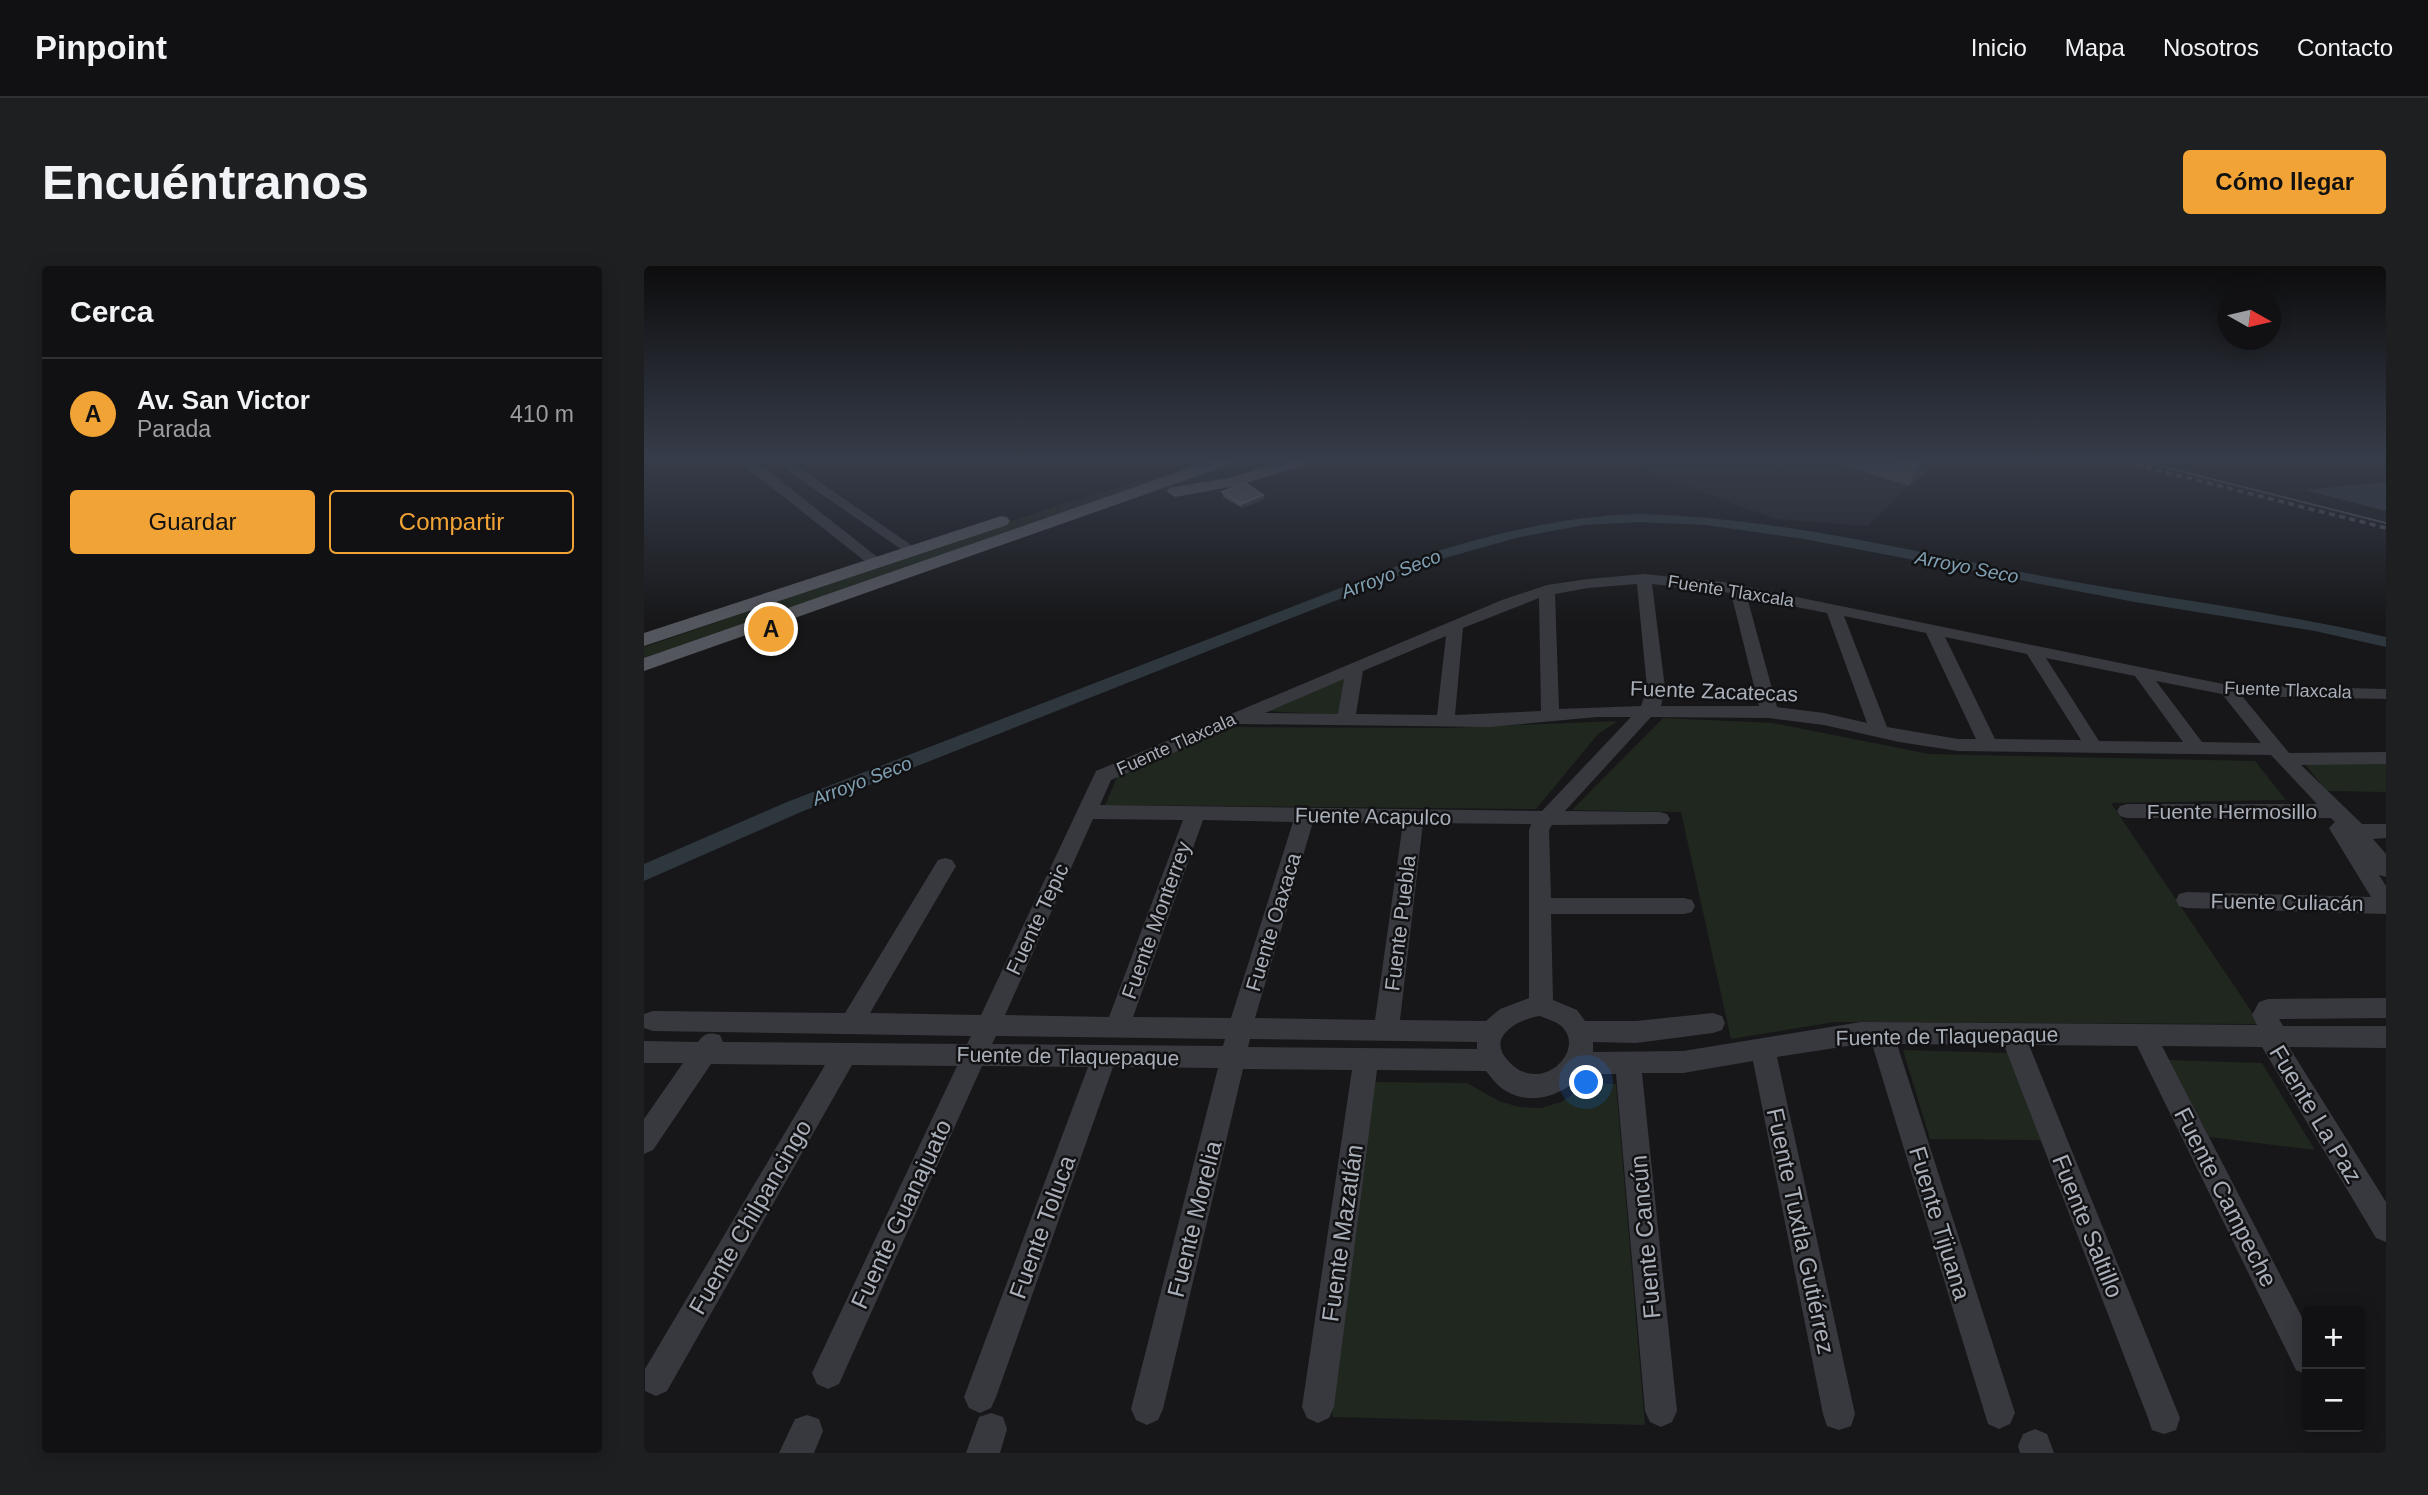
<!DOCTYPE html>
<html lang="es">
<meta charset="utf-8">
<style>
body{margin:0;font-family:Arial,sans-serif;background:#1e1f21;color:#f1f3f6}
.controls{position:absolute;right:21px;bottom:21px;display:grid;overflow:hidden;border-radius:7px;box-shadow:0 4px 18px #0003}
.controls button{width:63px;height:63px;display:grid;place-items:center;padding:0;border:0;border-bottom:2px solid #303133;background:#111113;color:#f1f3f6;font:35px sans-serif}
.compass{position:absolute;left:1574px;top:21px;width:63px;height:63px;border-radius:50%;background:#111113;box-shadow:0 4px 18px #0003;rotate:98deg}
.you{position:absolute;left:943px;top:817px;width:24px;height:24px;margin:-18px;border:5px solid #fff;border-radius:50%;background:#1a73e8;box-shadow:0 0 0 10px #1a73e833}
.badge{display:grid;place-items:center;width:46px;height:46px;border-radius:50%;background:#f1a336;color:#111;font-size:23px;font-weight:700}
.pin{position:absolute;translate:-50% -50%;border:4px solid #fff;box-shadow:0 2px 7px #0006}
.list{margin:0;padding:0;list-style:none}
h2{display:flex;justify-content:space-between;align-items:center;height:91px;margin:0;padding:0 28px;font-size:30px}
h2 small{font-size:23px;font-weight:400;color:#9c9da0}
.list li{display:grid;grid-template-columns:46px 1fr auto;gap:21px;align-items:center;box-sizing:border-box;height:112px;padding:0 28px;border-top:2px solid #303133}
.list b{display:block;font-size:26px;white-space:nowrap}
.list p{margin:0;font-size:23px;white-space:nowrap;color:#9c9da0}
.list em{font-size:23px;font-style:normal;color:#9c9da0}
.actions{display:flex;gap:14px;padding:21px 28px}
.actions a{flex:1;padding:16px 0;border:2px solid #f1a336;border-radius:7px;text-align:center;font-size:24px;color:#f1a336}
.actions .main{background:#f1a336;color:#111}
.map{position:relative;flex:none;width:1742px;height:1187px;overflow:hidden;border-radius:7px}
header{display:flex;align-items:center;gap:42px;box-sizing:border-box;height:98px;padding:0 35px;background:#111113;border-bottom:2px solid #303133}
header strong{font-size:33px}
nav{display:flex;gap:38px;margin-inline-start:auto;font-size:24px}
.intro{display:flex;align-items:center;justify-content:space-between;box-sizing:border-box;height:168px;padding:0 42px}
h1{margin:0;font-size:49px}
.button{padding:18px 32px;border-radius:7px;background:#f1a336;color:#111;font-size:24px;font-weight:700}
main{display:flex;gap:42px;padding:0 42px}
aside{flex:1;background:#111113;border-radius:7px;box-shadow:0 4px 18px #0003}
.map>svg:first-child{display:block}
</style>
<header>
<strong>Pinpoint</strong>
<nav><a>Inicio</a><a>Mapa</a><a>Nosotros</a><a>Contacto</a></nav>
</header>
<div class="intro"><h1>Encuéntranos</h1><a class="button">Cómo llegar</a></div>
<main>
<aside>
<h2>Cerca<small></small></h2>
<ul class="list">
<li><span class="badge">A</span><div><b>Av. San Victor</b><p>Parada</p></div><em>410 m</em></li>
</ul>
<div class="actions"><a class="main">Guardar</a><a>Compartir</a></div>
</aside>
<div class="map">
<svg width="1742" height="1187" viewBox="0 0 1742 1187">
<rect width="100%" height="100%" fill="#171719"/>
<path fill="#232326" d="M964,191H1175L1265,220L1224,260L1131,253Z"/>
<path fill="#1f271f" d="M608,191H654L587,214L519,226L517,223Z
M572,193L0,393V381L430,234Z
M705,408L696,449L620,445Z
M1019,452L1129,457L1285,488L1611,495L1642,534L1467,537L1616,758L1191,756L1087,773L1037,546L928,544Z
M974,455L954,468L892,543L461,539L474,509L591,461L804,462Z
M1659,496L1742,498V526L1683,525Z
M1259,784L1366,787L1399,874L1286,873Z
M1525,794L1618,797L1671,884L1565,871Z
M731,816L823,817L855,835L875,841L897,842L917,836L947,817L972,818L1001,1159L688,1151Z"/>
<path fill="#2d373d" d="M1742,216V245L1661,224Z"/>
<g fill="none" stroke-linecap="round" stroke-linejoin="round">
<path fill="#2d373d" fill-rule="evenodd" d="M995,248C1131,251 1265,285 1398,310C1512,331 1629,345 1742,371V381L1671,365L1491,336L1160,273L1062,259L995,256L940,259L876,271L797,293L157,546L0,615V598L143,536L787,287C856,266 923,250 995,248Z"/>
<path fill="#38393e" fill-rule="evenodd" d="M84,191H99L127,207L237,294L239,297L237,300H227L117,213Z
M124,191H139L276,285L269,289L264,288Z
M1000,308L1079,316L1584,419L1742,423V433L1598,430L1645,487L1742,486V498L1657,499L1718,558H1742V572L1729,573L1742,588V611L1735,609L1742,620V648L1543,642L1535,640L1532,634L1535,628L1543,626L1727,631L1685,562L1691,556L1687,552H1483L1476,550L1473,545L1476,540L1483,538H1673L1627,489L1314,485L1255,476L1180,459L1125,452L1007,451L921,545L1016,546L1023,548L1026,553L1023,558L908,559L905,564L907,632H1040L1048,634L1051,640L1048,646L1040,648H907L909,734L933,744L941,755H992L1069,747L1078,750L1081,757L1078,764L1069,767L992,777L949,776V786L1039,785L1217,756L1613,759L1608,749L1615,736L1624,733L1742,732V752L1635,753L1639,760H1742V782L1645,781L1742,936V976L1732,972L1618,781L1518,780L1663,1061V1109L1652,1104L1493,780L1385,779L1536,1152L1532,1164L1520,1168L1508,1164L1504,1152L1360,779L1253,778L1371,1147L1366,1158L1355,1163L1344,1158L1228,778H1217L1133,791L1211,1148L1207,1160L1195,1164L1183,1160L1179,1148L1109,795L1039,807H998L1033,1145L1028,1156L1017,1161L1006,1156L1001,1145L972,808H937C921,830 886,840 862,825C854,821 847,811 842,805L733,804L690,1141L685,1152L674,1157L663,1152L658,1141L708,804L599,803L519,1143L514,1154L503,1159L492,1154L487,1143L574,802L469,801L352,1131L347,1142L336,1147L325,1142L320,1131L444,801L338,800L195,1118L184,1123L173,1118L168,1107L313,800L208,799L23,1125L12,1130L1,1125V1103L181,799L67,798L9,884L0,888V853L39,797H0V775L54,776C60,767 66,766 76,769L79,776L323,778L327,770L9,765L0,762V748L9,745L201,747L294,594L301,592L308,594L312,600L226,747L337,749L452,505L858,334L903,319L944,313ZM993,318L1003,422L997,440L915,443L911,328L944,322ZM1008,318L1087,327L1115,440H1017L1021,422ZM1103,331L1183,347L1223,457L1180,447L1133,441ZM895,332L897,445L811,449L819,362ZM1200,350L1282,367L1332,473H1314L1243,461ZM802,370L793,449L712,448L719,405ZM1301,371L1383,388L1437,474L1351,473ZM1402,392L1491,410L1539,476L1455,475ZM700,413L694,448L621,447ZM1512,415L1578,428L1617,477L1558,476ZM953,451H987L898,545L456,539L467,514L596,458L846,461ZM449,553L539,554L465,751L361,749ZM559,554L649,556L587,752L489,751ZM669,556L759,557L731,754L611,752ZM779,557L887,558L885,564V732L856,743L842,755L756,754ZM896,750C902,753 911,755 916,759C946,783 894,835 861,791C844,768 879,752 896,750ZM352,770L581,773L579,780L348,778ZM606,773L833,776V783L604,781Z
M347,1147L359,1151L363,1163L356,1187H322L335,1151Z
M163,1149L175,1153L179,1165L170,1187H135L151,1153Z
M1391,1163L1403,1168L1410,1187H1376L1374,1180L1379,1168Z"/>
<path fill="#54565d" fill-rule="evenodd" d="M577,191H601L599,194L0,405V392Z
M655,191H680L678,194L592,220L531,231L523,226L525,222L584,212Z
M357,250L363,251L366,255L363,259L0,380V367Z"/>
<path stroke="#4b4d53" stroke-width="2" d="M1480,191L1742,257"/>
<path stroke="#4b4d53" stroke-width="3.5" stroke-dasharray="6 4.5" stroke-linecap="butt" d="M1461,191L1742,262"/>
</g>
<path fill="#4a4c51" d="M1172,191H1300L1265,220Z
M578,226L619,229L620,233L598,242L579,231Z"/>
<path fill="#313336" d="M1284,191H1300L1265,220L1271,202Z
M619,229L620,233L598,242L597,238Z"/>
<path fill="#54575c" stroke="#62656b" stroke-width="2" d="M1234,191H1284L1271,202Z
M601,217L619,229L597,238L578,226Z"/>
<linearGradient id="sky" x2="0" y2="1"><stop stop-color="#0d0d0e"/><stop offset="0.54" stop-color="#363c49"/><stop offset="1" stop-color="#363c49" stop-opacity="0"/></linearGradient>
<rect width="1742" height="357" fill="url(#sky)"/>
<g text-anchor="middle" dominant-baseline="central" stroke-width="5" stroke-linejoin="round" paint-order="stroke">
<g font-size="18" fill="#a9afb9" stroke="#121214">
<text transform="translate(1087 325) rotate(9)">Fuente Tlaxcala</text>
<text transform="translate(1644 424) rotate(2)">Fuente Tlaxcala</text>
<text transform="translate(532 478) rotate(-24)">Fuente Tlaxcala</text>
</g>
<g font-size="19" font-style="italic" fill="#80a0b3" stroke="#121214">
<text transform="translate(1323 301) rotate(11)">Arroyo Seco</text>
<text transform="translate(747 308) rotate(-21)">Arroyo Seco</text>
<text transform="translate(218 515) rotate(-21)">Arroyo Seco</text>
</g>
<g font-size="21" fill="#a9afb9" stroke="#121214">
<text transform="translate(1070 425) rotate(2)">Fuente Zacatecas</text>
<text x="1588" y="545">Fuente Hermosillo</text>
<text transform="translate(729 550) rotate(1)">Fuente Acapulco</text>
<text transform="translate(1643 636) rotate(1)">Fuente Culiacán</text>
<text transform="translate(393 653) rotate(-65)">Fuente Tepic</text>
<text transform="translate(512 654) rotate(-70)">Fuente Monterrey</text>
<text transform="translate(629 656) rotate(-73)">Fuente Oaxaca</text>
<text transform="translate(756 657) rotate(-83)">Fuente Puebla</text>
<text transform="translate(1303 770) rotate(-1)">Fuente de Tlaquepaque</text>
<text transform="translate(424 790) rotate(1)">Fuente de Tlaquepaque</text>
</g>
<g font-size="24" fill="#a9afb9" stroke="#121214">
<text transform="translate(1672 848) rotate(59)">Fuente La Paz</text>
<text transform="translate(1582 931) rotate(63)">Fuente Campeche</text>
<text transform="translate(257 948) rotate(-65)">Fuente Guanajuato</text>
<text transform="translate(106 951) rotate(-60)">Fuente Chilpancingo</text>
<text transform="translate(550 953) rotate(-76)">Fuente Morelia</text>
<text transform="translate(1296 957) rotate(73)">Fuente Tijuana</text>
<text transform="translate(1444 960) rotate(68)">Fuente Saltillo</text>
<text transform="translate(398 961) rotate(-70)">Fuente Toluca</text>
<text transform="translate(1157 965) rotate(78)">Fuente Tuxtla Gutiérrez</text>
<text transform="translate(698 967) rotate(-82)">Fuente Mazatlán</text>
<text transform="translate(1001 971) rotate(-95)">Fuente Cancún</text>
</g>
</g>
</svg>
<div class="controls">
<button>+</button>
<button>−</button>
</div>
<svg class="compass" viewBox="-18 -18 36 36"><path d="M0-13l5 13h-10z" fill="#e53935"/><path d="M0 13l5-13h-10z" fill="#9c9da0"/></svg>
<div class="you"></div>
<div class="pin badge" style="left:127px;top:363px">A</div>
</div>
</main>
